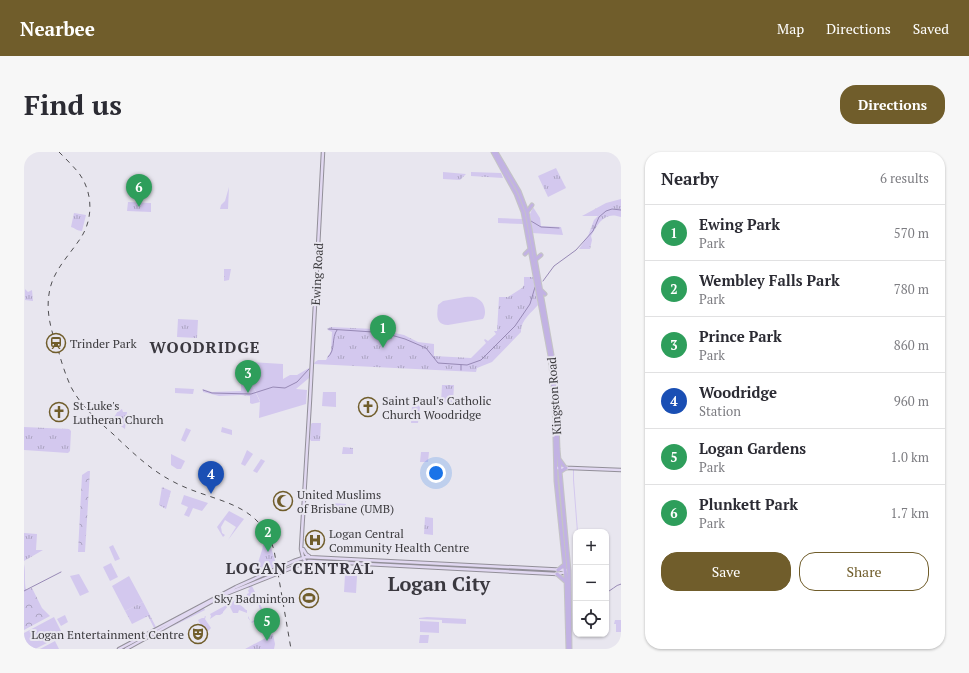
<!DOCTYPE html>
<meta charset="utf-8">
<style>
body{margin:0;font-family:"PT Serif",serif;background:#f7f7f7;color:#2b2b33}
.controls{position:absolute;right:12px;bottom:12px;display:grid;overflow:hidden;border-radius:8px;box-shadow:0 1px 3px #0004}
.controls button{width:36px;height:36px;display:grid;place-items:center;padding:0;border:0;border-bottom:1px solid #e1e1e2;background:#fff;color:#2b2b33;font:20px sans-serif}
.you{position:absolute;left:412px;top:321px;width:14px;height:14px;margin:-10px;border:3px solid #fff;border-radius:50%;background:#1a73e8;box-shadow:0 0 0 6px #1a73e833}
.badge{display:grid;place-items:center;width:26px;height:26px;border-radius:50%;background:#705d2b;color:#fff;font-size:13px;font-weight:700}
.pin{position:absolute;translate:-50% -33px;filter:drop-shadow(0 1px 2px #0008)}
.pin::after{content:'';position:absolute;top:21px;width:14px;height:12px;background:inherit;clip-path:polygon(0 0,100% 0,50% 100%)}
.list{margin:0;padding:0;list-style:none}
h2{display:flex;justify-content:space-between;align-items:center;height:52px;margin:0;padding:0 16px;font-size:17px}
h2 small{font-size:13px;font-weight:400;color:#7c7c81}
.list li{display:grid;grid-template-columns:26px 1fr auto;gap:12px;align-items:center;box-sizing:border-box;height:56px;padding:0 16px;border-top:1px solid #e1e1e2}
.list b{display:block;font-size:15px;white-space:nowrap}
.list p{margin:0;font-size:13px;white-space:nowrap;color:#7c7c81}
.list em{font-size:13px;font-style:normal;color:#7c7c81}
.actions{display:flex;gap:8px;padding:12px 16px}
.actions a{flex:1;padding:9px 0;border:1px solid #705d2b;border-radius:16px;text-align:center;font-size:14px;color:#705d2b}
.actions .main{background:#705d2b;color:#fff}
.icon{flex:none;width:22px;height:22px;fill:none;stroke:currentColor;stroke-width:2;stroke-linecap:round;stroke-linejoin:round}
.map{position:relative;flex:none;width:597px;height:497px;overflow:hidden;border-radius:16px}
header{display:flex;align-items:center;gap:24px;box-sizing:border-box;height:56px;padding:0 20px;background:#705d2b;color:#fff}
header strong{font-size:19px}
nav{display:flex;gap:22px;margin-inline-start:auto;font-size:14px}
.intro{display:flex;align-items:center;justify-content:space-between;box-sizing:border-box;height:96px;padding:0 24px}
h1{margin:0;font-size:28px}
.button{padding:10px 18px;border-radius:16px;background:#705d2b;color:#fff;font-size:14px;font-weight:700}
main{display:flex;gap:24px;padding:0 24px}
aside{flex:1;background:#fff;border-radius:16px;box-shadow:0 1px 3px #0004}
.map>svg:first-child{display:block}
</style>
<header>
<strong>Nearbee</strong>
<nav><a>Map</a><a>Directions</a><a>Saved</a></nav>
</header>
<div class="intro"><h1>Find us</h1><a class="button">Directions</a></div>
<main>
<div class="map">
<svg width="597" height="497" viewBox="0 0 597 497">
<defs>
<pattern id="forest-crowns" width="20" height="18" patternUnits="userSpaceOnUse"><rect width="20" height="18" fill="#d3c8ee"/><path d="M2 6a3 3 0 1 1 6 0M12 15a3 3 0 1 1 6 0" fill="none" stroke="#aca4c2"/></pattern>
<pattern id="park-tufts" width="24" height="20" patternUnits="userSpaceOnUse"><rect width="24" height="20" fill="#d3c8ee"/><path d="M3 7l-1-3M5 7V3M7 7l1-3M15 17l-1-3M17 17v-4M19 17l1-3" fill="none" stroke="#aca4c2"/></pattern>
</defs>
<rect width="100%" height="100%" fill="#e8e6ef"/>
<path fill="#d3c8ee" d="M205,35L204,57H196L197,53L201,49Z
M509,55L516,66L517,74L537,75L539,83L508,81L506,62Z
M474,66L498,67L499,72L474,71Z
M441,145C446,145 450,144 454,147C461,150 463,162 459,167L424,173C411,173 413,162 414,153L419,149Z
M228,210L259,212V227L266,223H273L285,216V226L272,237L283,238L282,252L235,266L236,249L227,230Z
M151,236L170,237L169,242L151,241Z
M179,237L188,240L217,239V243L195,244L179,240Z
M299,240H312V255L298,254Z
M198,275L208,278V283L197,280Z
M162,276L167,278L161,290L157,288Z
M223,298L229,302L221,314L217,312Z
M147,302L161,309L157,317H153L147,313Z
M237,307L241,309L233,321L229,319Z
M549,318H550V328L554,380H553L549,328Z
M160,343L184,351L178,359L169,356L165,365L160,363L164,355L157,352Z
M205,359L220,367L204,388L212,375L201,368L197,375L198,381L201,383L199,385L193,375Z
M89,393L96,407L91,409L85,395Z
M87,411L94,425L86,429L79,415Z
M55,422L65,440L56,444L46,424Z
M321,423L333,424L332,441L320,440Z
M105,424L119,450L101,459L88,434Z
M226,433L228,434L230,438L228,439L230,438L241,463L228,471L224,466V464L227,470L239,463L236,458L234,450L232,449L229,450L228,454L226,448L222,447L223,442L225,441L224,438L226,437L223,434Z
M217,445L221,446L217,448L216,453L219,455L222,458H223V461L215,458L214,461H209L205,453L199,460V461L196,463H192L186,467L187,464L186,462Z
M180,456L181,458L147,475L161,466Z
M41,463L44,470L37,474L33,467Z
M182,464L181,467L187,476L184,479L179,478L174,468L178,466H181L180,465Z
M30,465L39,483L11,497H0V481Z
M403,465L442,467V472L418,471V468L395,467V466Z
M591,468H597V480H592V472H590Z
M396,469L415,470V481L396,480Z
M396,483H405L404,491H395Z
M31,489L35,497H16Z"/>
<path fill="url(#forest-crowns)" d="M64,319H66L61,400H54L58,323Z
M0,412C2,421 0,430 2,438L8,436L18,456L26,464L0,478Z"/>
<path fill="url(#park-tufts)" d="M532,16L542,36L524,45L514,24Z
M419,20L442,22L436,28L419,27Z
M447,20L477,21L479,26L447,24Z
M597,47V65C581,59 574,71 567,84L568,88L566,97H555L564,84L570,68L574,64H558L582,51Z
M104,50L127,51V60L103,59Z
M50,61L62,63L58,79C53,79 51,76 47,75Z
M200,117H207L205,128L200,129Z
M500,125H509L514,153C508,160 496,169 497,180L468,210L453,216L452,220L290,212L291,210L294,208H302L307,199L308,180L304,178L306,175L351,177L380,183L394,190L410,192V204L447,206L462,191L460,188L461,187L464,189L472,182L470,179H473L475,145H484L498,136L500,133Z
M1,137L4,140L8,138L9,149L1,148Z
M154,167L174,168L173,186L153,185Z
M219,230H227L236,250L228,252L226,251V244L217,243V232Z
M418,233H430L429,251L417,250Z
M388,253H394L396,255L394,271H387Z
M98,257L99,260H103L101,277L88,268L94,259Z
M288,271H297L296,289H287L286,287L287,272Z
M0,275L45,277L47,279L46,299L44,301L0,298Z
M319,295L329,296V302H318Z
M397,300H405L404,310H396Z
M138,335L147,339L142,357L135,353Z
M308,351L322,352V361L307,360Z
M401,365L409,366V383L400,382Z
M237,377L245,389L253,415L242,421H236L233,416C235,402 244,392 236,378Z
M0,381L13,382L12,398H19L0,409Z
M119,450L132,475L130,476L124,464L108,472L101,459Z
M249,482L251,492L250,497H221Z"/>
<g fill="none" stroke-linecap="round" stroke-linejoin="round">
<path stroke="#9789b5" stroke-width="1" d="M507,69L517,75L535,76
M519,129L530,114L552,98L569,79L575,65L582,59L588,57L597,58
M304,177L349,180L367,183L381,187L402,196L414,211L443,213L457,208L491,174L506,152L511,135
M304,205C312,198 307,186 313,178
M437,218V213
M179,238L188,241L227,242L249,235L261,236L273,230L285,217
M0,439L37,420
M582,440C588,439 591,433 597,432"/>
<g stroke="#928f98" stroke-width="4.5">
<path id="secondary" d="M532,316H547L597,318
M279,397L282,402L285,404
M281,409L279,405L277,397L286,247L299,0
M202,442L285,409L533,422L542,420
M95,497L212,435L270,409L282,405L542,418
M102,497L196,445"/>
</g>
<g stroke="#c4c4c5" stroke-width="5">
<path id="primary" d="M469,0L492,42L499,60L526,204L529,234
M472,0L495,39L503,60L531,220L534,297L545,419L546,497
M503,60L508,53
M501,102L506,97
M511,108L517,103
M516,137L521,142
M530,246L532,329L542,426L544,497
M535,307L540,314
M536,320L542,316
M534,418L540,413
M533,422L541,429"/>
</g>
<use href="#secondary" stroke="#e1d8f1" stroke-width="2.5"/>
<use href="#primary" stroke="#c2b2e3" stroke-width="3"/>
<path stroke="#4f4e51" stroke-width="1" stroke-dasharray="5 5" stroke-linecap="butt" d="M35,0C41,6 48,13 54,20C69,39 70,67 56,87C46,102 32,116 27,133C20,157 27,178 35,201C38,212 42,224 47,235C57,254 73,268 89,282C107,299 125,317 148,329C188,351 234,347 250,398L267,497"/>
</g>
<defs>
<g id="station-ring" transform="scale(1)"><circle r="9.5" fill="#e8e6ef" stroke="#705d2b" stroke-width="1.5"/><path d="M-3-6H3Q5-6 5-4V2Q5 4 3 4L4.5 6H3L1.5 4h-3L-3 6H-4.5L-3 4Q-5 4-5 2V-4Q-5-6-3-6ZM-3.5-4v3h7v-3ZM-3.5 1v1.5H-2V1ZM2 1v1.5H3.5V1Z" fill="#705d2b"/></g>
<g id="church-ring" transform="scale(1)"><circle r="9.5" fill="#e8e6ef" stroke="#705d2b" stroke-width="1.5"/><path d="M-1.2-6h2.4v3.5h3.3v2.4h-3.3V6h-2.4V-.1h-3.3v-2.4h3.3Z" fill="#705d2b"/></g>
<g id="mosque-ring" transform="scale(1)"><circle r="9.5" fill="#e8e6ef" stroke="#705d2b" stroke-width="1.5"/><path d="M3.5-4.9A6 6 0 1 0 3.5 4.9A5 5 0 1 1 3.5-4.9Z" fill="#705d2b"/></g>
<g id="hospital-ring" transform="scale(1)"><circle r="9.5" fill="#e8e6ef" stroke="#705d2b" stroke-width="1.5"/><path d="M-5-5h3v3.5h4V-5h3V5h-3V1.5h-4V5h-3Z" fill="#705d2b"/></g>
<g id="stadium-ring" transform="scale(1)"><circle r="9.5" fill="#e8e6ef" stroke="#705d2b" stroke-width="1.5"/><path d="M0-5a6.5 5 0 1 0 0 10a6.5 5 0 1 0 0-10ZM-3.5-1.8h7v3.6h-7Z" fill="#705d2b"/></g>
<g id="theatre-ring" transform="scale(1)"><circle r="9.5" fill="#e8e6ef" stroke="#705d2b" stroke-width="1.5"/><path d="M-5-5.5Q0-4 5-5.5V0Q5 5 0 6Q-5 5-5 0ZM-3.3-2.5H-1v1.5H-3.3ZM1-2.5H3.3v1.5H1ZM-2.8 1Q0 5.5 2.8 1Z" fill="#705d2b"/></g>
</defs>
<g fill-rule="evenodd">
<use href="#station-ring" x="32" y="191"/>
<use href="#church-ring" x="344" y="255"/>
<use href="#church-ring" x="35" y="260"/>
<use href="#mosque-ring" x="259" y="349"/>
<use href="#hospital-ring" x="291" y="388"/>
<use href="#stadium-ring" x="285" y="446"/>
<use href="#theatre-ring" x="174" y="482"/>
</g>
<g text-anchor="middle" dominant-baseline="central" stroke-width="4" stroke-linejoin="round" paint-order="stroke">
<g font-size="12" fill="#3c3b3e" stroke="#e8e6ef">
<text transform="translate(293 122) rotate(-87)">Ewing Road</text>
<text transform="translate(530 244) rotate(-94)">Kingston Road</text>
</g>
<g font-size="12" fill="#3c3b3e" stroke="#e8e6ef" text-anchor="start">
<text x="46" y="191">Trinder Park</text>
<text x="358" y="248">Saint Paul's Catholic<tspan x="358" dy="14">Church Woodridge</tspan></text>
<text x="49" y="253">St Luke's<tspan x="49" dy="14">Lutheran Church</tspan></text>
<text x="273" y="342">United Muslims<tspan x="273" dy="14">of Brisbane (UMB)</tspan></text>
<text x="305" y="381">Logan Central<tspan x="305" dy="14">Community Health Centre</tspan></text>
<text x="271" y="446" text-anchor="end">Sky Badminton</text>
<text x="160" y="482" text-anchor="end">Logan Entertainment Centre</text>
</g>
<g font-size="16" font-weight="bold" letter-spacing="1" fill="#3a383f" stroke="#e8e6ef">
<text x="181" y="195">WOODRIDGE</text>
<text x="276" y="416">LOGAN CENTRAL</text>
</g>
<g font-size="20" font-weight="bold" fill="#3a383f" stroke="#e8e6ef">
<text x="415" y="431">Logan City</text>
</g>
</g>
</svg>
<div class="controls">
<button>+</button>
<button>−</button>
<button><svg class="icon" aria-label="locate" viewBox="0 0 24 24"><circle cx="12" cy="12" r="6"/><path d="M12 2v4M12 18v4M2 12h4M18 12h4"/></svg></button>
</div>
<div class="you"></div>
<div class="pin badge" style="left:359px;top:196px;background:#2e9e5b">1</div>
<div class="pin badge" style="left:244px;top:400px;background:#2e9e5b">2</div>
<div class="pin badge" style="left:224px;top:241px;background:#2e9e5b">3</div>
<div class="pin badge" style="left:187px;top:342px;background:#1a4fb4">4</div>
<div class="pin badge" style="left:243px;top:489px;background:#2e9e5b">5</div>
<div class="pin badge" style="left:115px;top:55px;background:#2e9e5b">6</div>
</div>
<aside>
<h2>Nearby<small>6 results</small></h2>
<ul class="list">
<li><span class="badge" style="background:#2e9e5b">1</span><div><b>Ewing Park</b><p>Park</p></div><em>570 m</em></li>
<li><span class="badge" style="background:#2e9e5b">2</span><div><b>Wembley Falls Park</b><p>Park</p></div><em>780 m</em></li>
<li><span class="badge" style="background:#2e9e5b">3</span><div><b>Prince Park</b><p>Park</p></div><em>860 m</em></li>
<li><span class="badge" style="background:#1a4fb4">4</span><div><b>Woodridge</b><p>Station</p></div><em>960 m</em></li>
<li><span class="badge" style="background:#2e9e5b">5</span><div><b>Logan Gardens</b><p>Park</p></div><em>1.0 km</em></li>
<li><span class="badge" style="background:#2e9e5b">6</span><div><b>Plunkett Park</b><p>Park</p></div><em>1.7 km</em></li>
</ul>
<div class="actions"><a class="main">Save</a><a>Share</a></div>
</aside>
</main>
